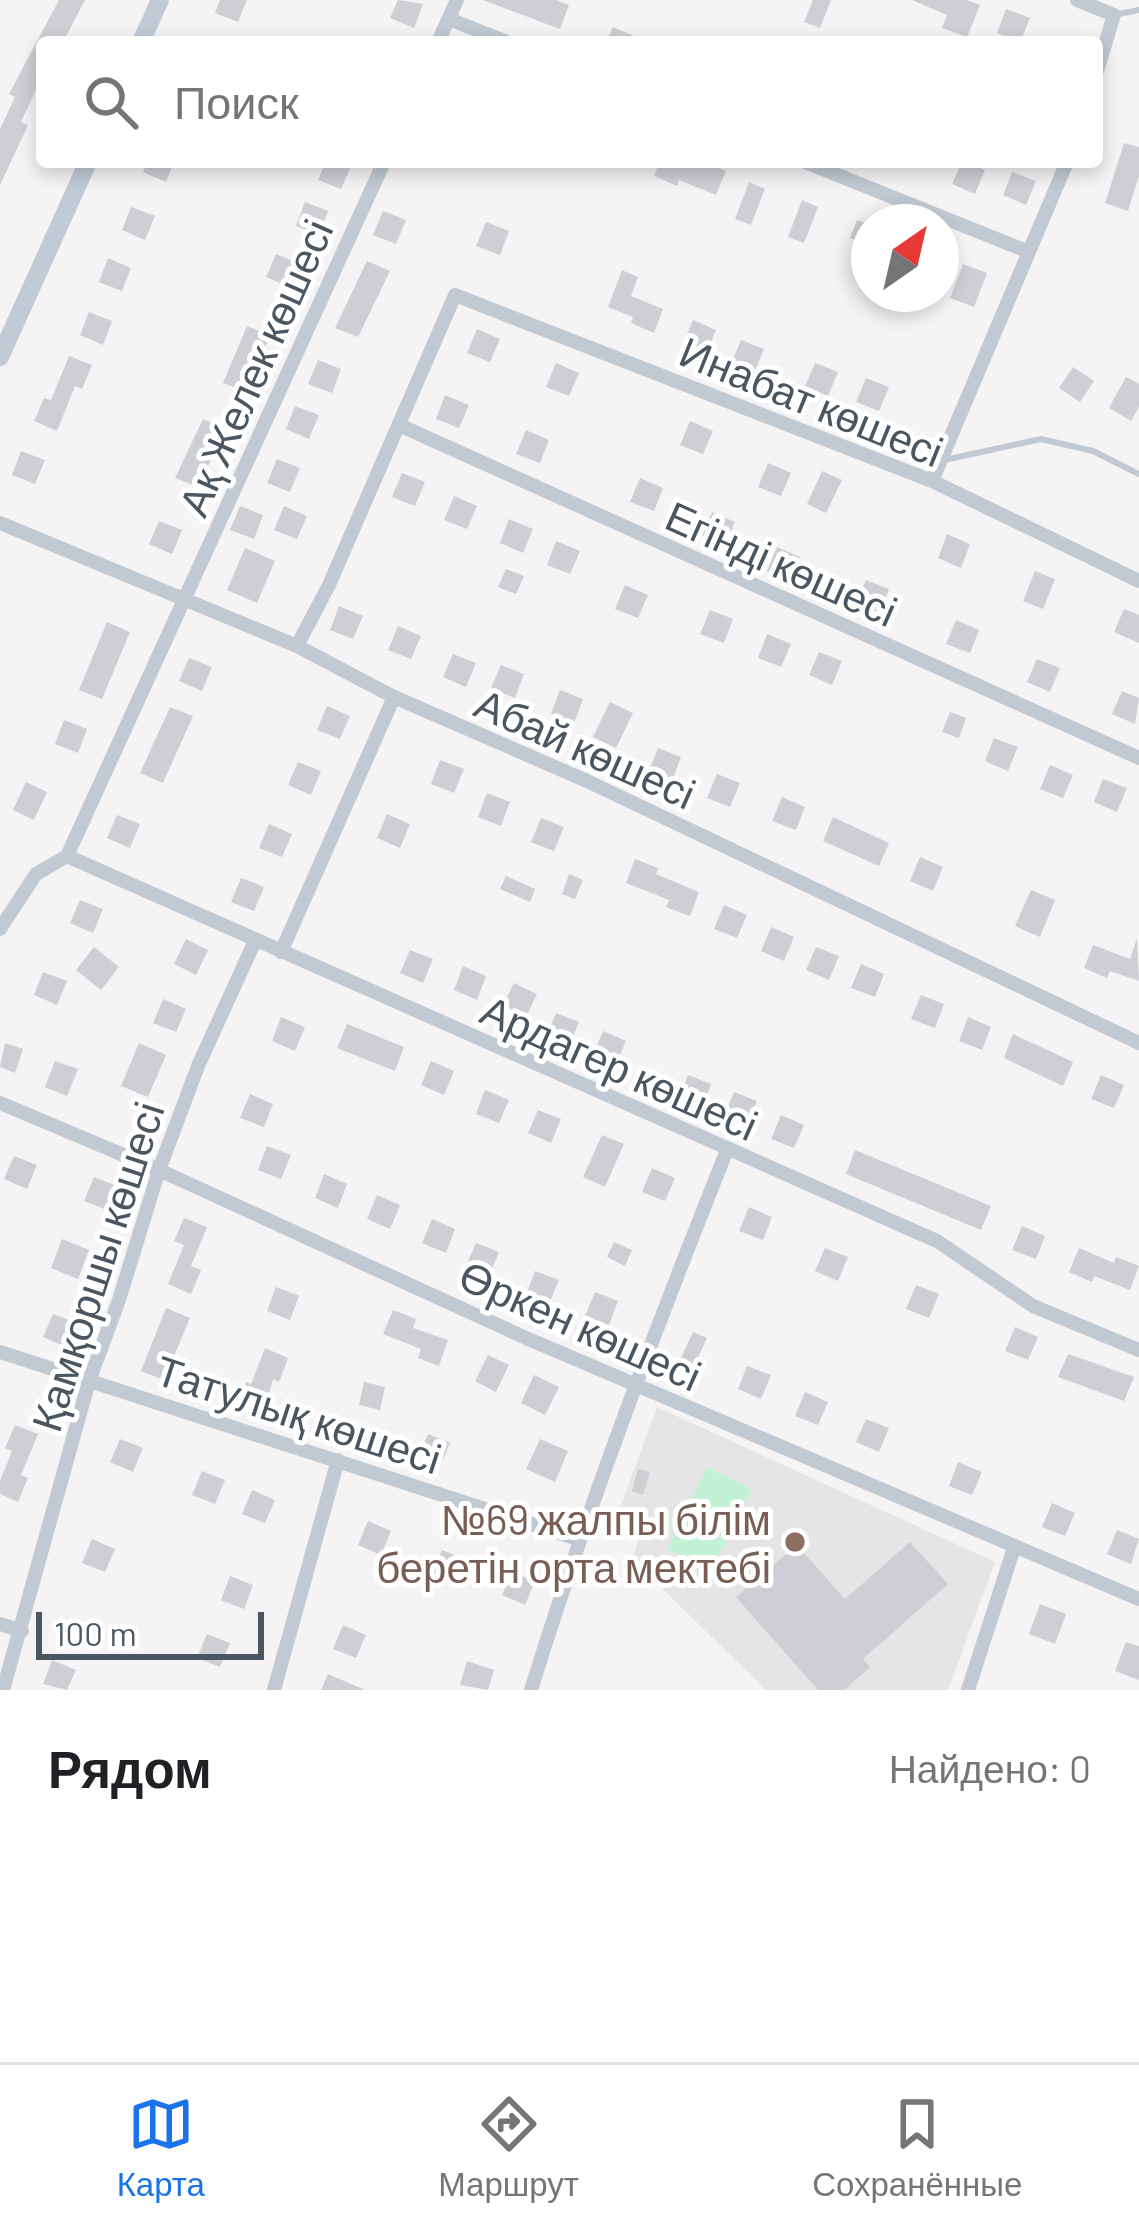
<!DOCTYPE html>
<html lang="ru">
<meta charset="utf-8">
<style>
body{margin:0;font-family:Barlow,sans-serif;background:#f6f6f6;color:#202124}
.compass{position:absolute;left:851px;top:204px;width:108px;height:108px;border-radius:50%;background:#fff;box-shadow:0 6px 18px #0003;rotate:34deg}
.scale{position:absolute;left:36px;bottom:30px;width:228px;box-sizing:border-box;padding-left:12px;border:6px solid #4a5661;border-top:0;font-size:33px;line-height:42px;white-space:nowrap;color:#4a5661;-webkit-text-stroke:9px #fff;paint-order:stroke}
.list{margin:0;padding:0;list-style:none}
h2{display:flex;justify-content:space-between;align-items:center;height:156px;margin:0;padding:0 48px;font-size:51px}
h2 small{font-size:39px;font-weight:400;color:#757577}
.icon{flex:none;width:66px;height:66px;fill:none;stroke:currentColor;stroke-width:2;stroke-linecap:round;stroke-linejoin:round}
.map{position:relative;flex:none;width:1139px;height:1690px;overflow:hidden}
.search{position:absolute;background:#fff;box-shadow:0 6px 18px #0003;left:36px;right:36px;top:36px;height:132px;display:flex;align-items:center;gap:30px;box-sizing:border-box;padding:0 42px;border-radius:12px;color:#757577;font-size:45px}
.sheet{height:372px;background:#fff}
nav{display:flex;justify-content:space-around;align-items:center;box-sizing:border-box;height:168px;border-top:3px solid #e0e0e0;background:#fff;font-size:33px;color:#757577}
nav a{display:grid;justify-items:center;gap:6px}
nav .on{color:#1a73e8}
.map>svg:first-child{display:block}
</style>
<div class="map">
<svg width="1139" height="1690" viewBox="0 0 1139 1690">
<rect width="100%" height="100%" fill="#f5f3f3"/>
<path fill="#e6e4e5" d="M657,1407L995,1562L948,1690H766L632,1559L643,1526L620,1508Z"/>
<path fill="#c3f1d5" d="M707,1467L752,1489L712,1571L667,1549Z"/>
<path fill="#cdcfd5" d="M59,0H85L63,42H42V77L21,122L28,125L0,185V129L15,97L9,94Z
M220,0H247L238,22L215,13Z
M398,0L423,4L414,28L390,18Z
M483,0H556L569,5L560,29Z
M813,0H831L820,28L804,22Z
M912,0H967L980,5L967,37L942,28L947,15Z
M1006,9L1030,18L1020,42L997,33Z
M613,27L648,42H606Z
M1124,143L1139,147V176L1128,211L1105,203Z
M147,162H174L166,182L143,172Z
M326,162L351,166L341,189L318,180Z
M660,162H703L726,171L716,195L679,180L677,186L654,176Z
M962,162L985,170L975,194L952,184Z
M1012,172L1036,181L1026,205L1003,195Z
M749,182L765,189L751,225L735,219Z
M802,200L818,207L804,243L788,237Z
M305,202L328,211L319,235L296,226Z
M131,207L155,216L145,240L122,230Z
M383,211L406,220L396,244L373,235Z
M857,220L869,224V245L850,238Z
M486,222L509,231L500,255L476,246Z
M276,254L299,263L289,287L266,277Z
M108,258L131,268L122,291L99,282Z
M367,261L390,271L358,337L335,328Z
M963,264L987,273L974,307L950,298Z
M622,270L638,277L631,296L663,309L654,333L631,323L633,317L608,307Z
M89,312L112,321L103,345L80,335Z
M693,320L716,330L706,353L683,344Z
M247,326L270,335L247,392L223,383Z
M477,329L500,339L490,362L467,353Z
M741,340L764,349L754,373L731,364Z
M69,356L92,365L82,389L75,386L57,431L34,421L44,398L51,400Z
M318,360L341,369L332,393L308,384Z
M556,363L579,373L569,396L546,387Z
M815,363L838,372L828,396L805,386Z
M1073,367L1094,381L1080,402L1059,388Z
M1126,377L1139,384V407L1131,421L1109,408Z
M866,378L889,387L879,411L856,402Z
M445,395L469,405L459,428L436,419Z
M295,406L319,415L309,439L286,429Z
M203,419L226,429L198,487L175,478Z
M690,421L713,431L703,454L680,445Z
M526,430L549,440L540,463L516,454Z
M21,451L45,460L35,484L12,475Z
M277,459L300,468L290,492L267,483Z
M768,463L791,473L781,496L758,487Z
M822,471L842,480L826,513L807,504Z
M402,473L425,482L415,506L392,497Z
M640,478L663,488L654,511L630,502Z
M454,496L477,506L467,529L444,520Z
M240,506L263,515L254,539L230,530Z
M284,506L307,516L297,539L274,530Z
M712,512L735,522L725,545L702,536Z
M509,519L533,529L523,553L500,543Z
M159,521L182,530L172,554L149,544Z
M947,534L970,544L961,568L938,558Z
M556,541L580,551L570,574L547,565Z
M777,547L800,557L790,580L767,571Z
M245,548L275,561L257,603L227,590Z
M506,569L524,576L516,594L498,587Z
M1035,571L1055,579L1043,609L1023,601Z
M866,580L889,589L880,613L856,603Z
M625,585L648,595L638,618L615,609Z
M339,606L363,616L353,639L330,630Z
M1124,609L1139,615V643L1114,632Z
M710,610L733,619L724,643L700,634Z
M956,620L979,630L970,653L946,644Z
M107,622L130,632L102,699L79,690Z
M398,626L421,636L411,659L388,650Z
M767,634L791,644L781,667L758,658Z
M819,652L842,661L832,685L809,675Z
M453,654L476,663L466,687L443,677Z
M189,658L212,667L202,691L179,681Z
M1037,659L1060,668L1050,692L1027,682Z
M501,665L524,674L515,698L491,688Z
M560,690L583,699L574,723L551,714Z
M1122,691L1139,698L1135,724L1112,714Z
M610,702L633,713L616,748L593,737Z
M327,706L350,716L340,739L317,730Z
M170,707L193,716L163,783L140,773Z
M950,712L966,718L959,738L942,732Z
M64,720L87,729L78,753L55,744Z
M994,738L1018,747L1008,771L985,761Z
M658,748L681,757L672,781L649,771Z
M440,760L464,769L454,793L431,784Z
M298,762L321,771L311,795L288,785Z
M1050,765L1073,775L1063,798L1040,789Z
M717,774L740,783L730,807L707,798Z
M1103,779L1127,788L1117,812L1094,802Z
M26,782L47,792L34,820L13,810Z
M487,793L510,802L501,826L478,817Z
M782,797L805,807L796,830L772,821Z
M387,814L410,824L400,848L377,838Z
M117,815L140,824L130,848L107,838Z
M833,817L889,843L879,866L823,841Z
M541,818L564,827L554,851L531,842Z
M269,824L292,834L282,857L259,848Z
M920,857L943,867L933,891L910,881Z
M635,859L658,868L656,874L699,892L690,916L666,907L669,900L626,883Z
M569,874L583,880L575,899L562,894Z
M506,876L535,889L530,902L500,889Z
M241,878L264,887L254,911L231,902Z
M1031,890L1055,900L1040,937L1015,926Z
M80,900L103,909L93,933L70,923Z
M724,905L747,915L737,938L714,929Z
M771,927L794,937L784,961L761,951Z
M1137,938L1139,981L1110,971L1107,978L1084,968L1093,945L1130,959Z
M186,939L208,950L196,975L174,964Z
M94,947L119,967L101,990L76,970Z
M816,947L839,956L829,980L806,970Z
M410,950L433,959L423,983L400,973Z
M861,964L884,974L875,997L851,988Z
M463,966L486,976L477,1000L454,990Z
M43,972L67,981L57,1005L34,995Z
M514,983L537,994L526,1017L503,1005Z
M921,995L944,1004L935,1028L911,1019Z
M163,999L186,1009L176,1032L153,1023Z
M556,1013L579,1022L569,1046L546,1037Z
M281,1017L305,1027L295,1051L272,1041Z
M968,1017L991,1027L982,1050L959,1041Z
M347,1024L404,1047L395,1071L337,1048Z
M603,1031L626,1041L616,1064L593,1055Z
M1013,1034L1073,1062L1063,1086L1004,1058Z
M5,1043L23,1049L15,1073L0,1067Z
M139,1043L166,1055L148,1097L121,1086Z
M55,1061L78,1069L67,1096L45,1087Z
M431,1061L454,1071L444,1095L421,1085Z
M688,1075L711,1084L702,1108L679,1098Z
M1101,1075L1124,1085L1114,1108L1091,1099Z
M485,1090L509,1100L499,1123L476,1114Z
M734,1092L757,1101L747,1125L724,1116Z
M250,1094L273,1104L264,1127L240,1118Z
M538,1110L561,1119L551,1143L528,1133Z
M781,1115L804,1125L794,1148L771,1139Z
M602,1135L624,1144L605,1187L583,1177Z
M267,1146L291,1155L281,1179L258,1170Z
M855,1150L991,1206L981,1230L846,1174Z
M14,1156L37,1165L27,1189L4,1179Z
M652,1168L675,1178L665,1201L642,1192Z
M324,1174L347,1184L338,1208L315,1198Z
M94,1177L117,1186L107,1210L84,1201Z
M377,1195L400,1205L390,1229L367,1219Z
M749,1207L772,1217L763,1240L739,1231Z
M184,1218L207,1227L191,1266L201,1270L191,1294L168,1284L184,1245L174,1241Z
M432,1219L455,1229L446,1253L422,1243Z
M1022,1226L1045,1236L1036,1259L1012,1250Z
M62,1239L89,1250L78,1279L51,1268Z
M614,1242L632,1250L625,1266L607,1257Z
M476,1243L499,1252L489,1276L466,1266Z
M825,1248L848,1257L838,1281L815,1271Z
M1079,1248L1114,1263L1116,1257L1139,1266L1130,1290L1094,1276L1092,1282L1069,1272Z
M535,1271L559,1280L549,1304L526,1295Z
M916,1285L939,1294L929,1318L906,1309Z
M276,1287L299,1296L290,1320L267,1311Z
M595,1292L618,1301L609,1325L585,1316Z
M166,1308L190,1318L164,1380L141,1371Z
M393,1310L416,1319L413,1328L448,1340L439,1366L418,1358L421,1349L383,1334Z
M53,1314L76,1323L66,1347L43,1337Z
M1015,1327L1038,1337L1028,1360L1005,1351Z
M693,1332L707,1338L694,1366L680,1360Z
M265,1348L288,1358L279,1382L273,1379L264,1412L240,1405L246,1382L251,1384Z
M1068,1354L1134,1377L1124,1401L1058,1377Z
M488,1355L509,1365L496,1392L475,1381Z
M747,1366L771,1375L761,1399L738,1389Z
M534,1375L559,1387L545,1415L521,1403Z
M364,1382L385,1387L380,1410L359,1405Z
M805,1392L828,1402L818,1425L795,1416Z
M866,1419L889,1428L879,1452L856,1442Z
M15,1425L38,1434L21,1475L28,1478L18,1502L0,1494V1481L12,1451L5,1448Z
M428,1434L450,1443L443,1460L421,1451Z
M120,1439L143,1448L133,1472L110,1462Z
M540,1439L568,1451L555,1482L526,1469Z
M958,1462L982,1472L972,1495L949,1486Z
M638,1469L650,1472L643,1495L632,1491Z
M202,1471L225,1480L215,1504L192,1495Z
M252,1490L275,1500L265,1523L242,1514Z
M1052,1503L1075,1513L1065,1536L1042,1527Z
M368,1521L391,1531L381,1555L358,1545Z
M1117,1530L1139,1539L1131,1564L1107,1554Z
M92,1539L115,1549L105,1572L82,1563Z
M910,1542L948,1584L863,1659L870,1667L844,1690H818L736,1597L797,1545L845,1599Z
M442,1550L465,1559L455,1583L432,1573Z
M512,1572L535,1581L525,1605L502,1595Z
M230,1576L253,1585L244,1609L221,1600Z
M1040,1604L1066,1614L1055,1644L1029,1634Z
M343,1625L366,1635L356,1658L333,1649Z
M207,1634L230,1643L220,1667L197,1658Z
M1126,1642L1139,1646V1680L1115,1671Z
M52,1660L76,1670L67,1690L43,1684Z
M467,1661L494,1670L488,1690L460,1685Z
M328,1674L365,1690H321Z"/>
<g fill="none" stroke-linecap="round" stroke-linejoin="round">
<path stroke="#c1cad2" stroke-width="6" d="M1114,15L1139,10
M944,460L1041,439L1093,451L1139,474"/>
<path stroke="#c1cad2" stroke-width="14" d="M1077,0L1114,15L1097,71
M449,19L507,42
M438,42L457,0
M805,162L1029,252
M399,425L1139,758
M932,481L1067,162
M0,523L297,646L394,697L587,781L1139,1043
M297,646L329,585L455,295L932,481L1139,581
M67,856L937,1241L1033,1306L1139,1350
M0,929L36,874L67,856L384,162
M281,952L394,697
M0,1103L159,1170L526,1338L1139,1599
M0,1352L578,1539
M0,1624L22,1631
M3,1690L89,1381L119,1300L159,1170L198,1066L255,941
M274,1690L338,1460
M531,1690C588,1506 656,1328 727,1150
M968,1690L1014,1548"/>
<path stroke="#c1cbd6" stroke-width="18" d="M141,42L160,0
M0,357L88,162"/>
</g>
<circle fill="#8d6e63" stroke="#fff" stroke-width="4.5" cx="795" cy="1542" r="12"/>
<g text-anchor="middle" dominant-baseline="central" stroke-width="10" stroke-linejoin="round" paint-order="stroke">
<g font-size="42" fill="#4a5661" stroke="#fff">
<text transform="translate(254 367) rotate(-66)">Ақ Желек көшесі</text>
<text transform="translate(812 400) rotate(22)">Инабат көшесі</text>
<text transform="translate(782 562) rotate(24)">Егінді көшесі</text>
<text transform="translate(586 747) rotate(24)">Абай көшесі</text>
<text transform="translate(620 1066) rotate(24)">Ардагер көшесі</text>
<text transform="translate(96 1266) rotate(-72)">Қамқоршы көшесі</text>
<text transform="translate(581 1324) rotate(24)">Өркен көшесі</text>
<text transform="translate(299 1413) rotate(18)">Татулық көшесі</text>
</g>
<g font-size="42" fill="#785e54" stroke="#fff" text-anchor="end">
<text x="771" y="1518">№69 жалпы білім<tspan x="771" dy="48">беретін орта мектебі</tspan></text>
</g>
</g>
</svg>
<svg class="compass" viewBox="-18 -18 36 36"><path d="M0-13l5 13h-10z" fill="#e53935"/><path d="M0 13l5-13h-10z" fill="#757577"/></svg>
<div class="scale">100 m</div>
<div class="search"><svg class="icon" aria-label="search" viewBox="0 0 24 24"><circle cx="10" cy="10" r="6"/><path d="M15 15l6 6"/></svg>Поиск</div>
</div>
<section class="sheet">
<h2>Рядом<small>Найдено: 0</small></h2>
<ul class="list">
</ul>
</section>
<nav>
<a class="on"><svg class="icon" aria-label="map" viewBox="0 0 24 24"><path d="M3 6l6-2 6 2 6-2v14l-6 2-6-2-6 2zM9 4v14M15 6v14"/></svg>Карта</a>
<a><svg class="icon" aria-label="directions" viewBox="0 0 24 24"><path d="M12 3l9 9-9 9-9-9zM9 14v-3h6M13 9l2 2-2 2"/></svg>Маршрут</a>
<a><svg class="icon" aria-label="saved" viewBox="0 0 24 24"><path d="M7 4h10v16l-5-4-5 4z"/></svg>Сохранённые</a>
</nav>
